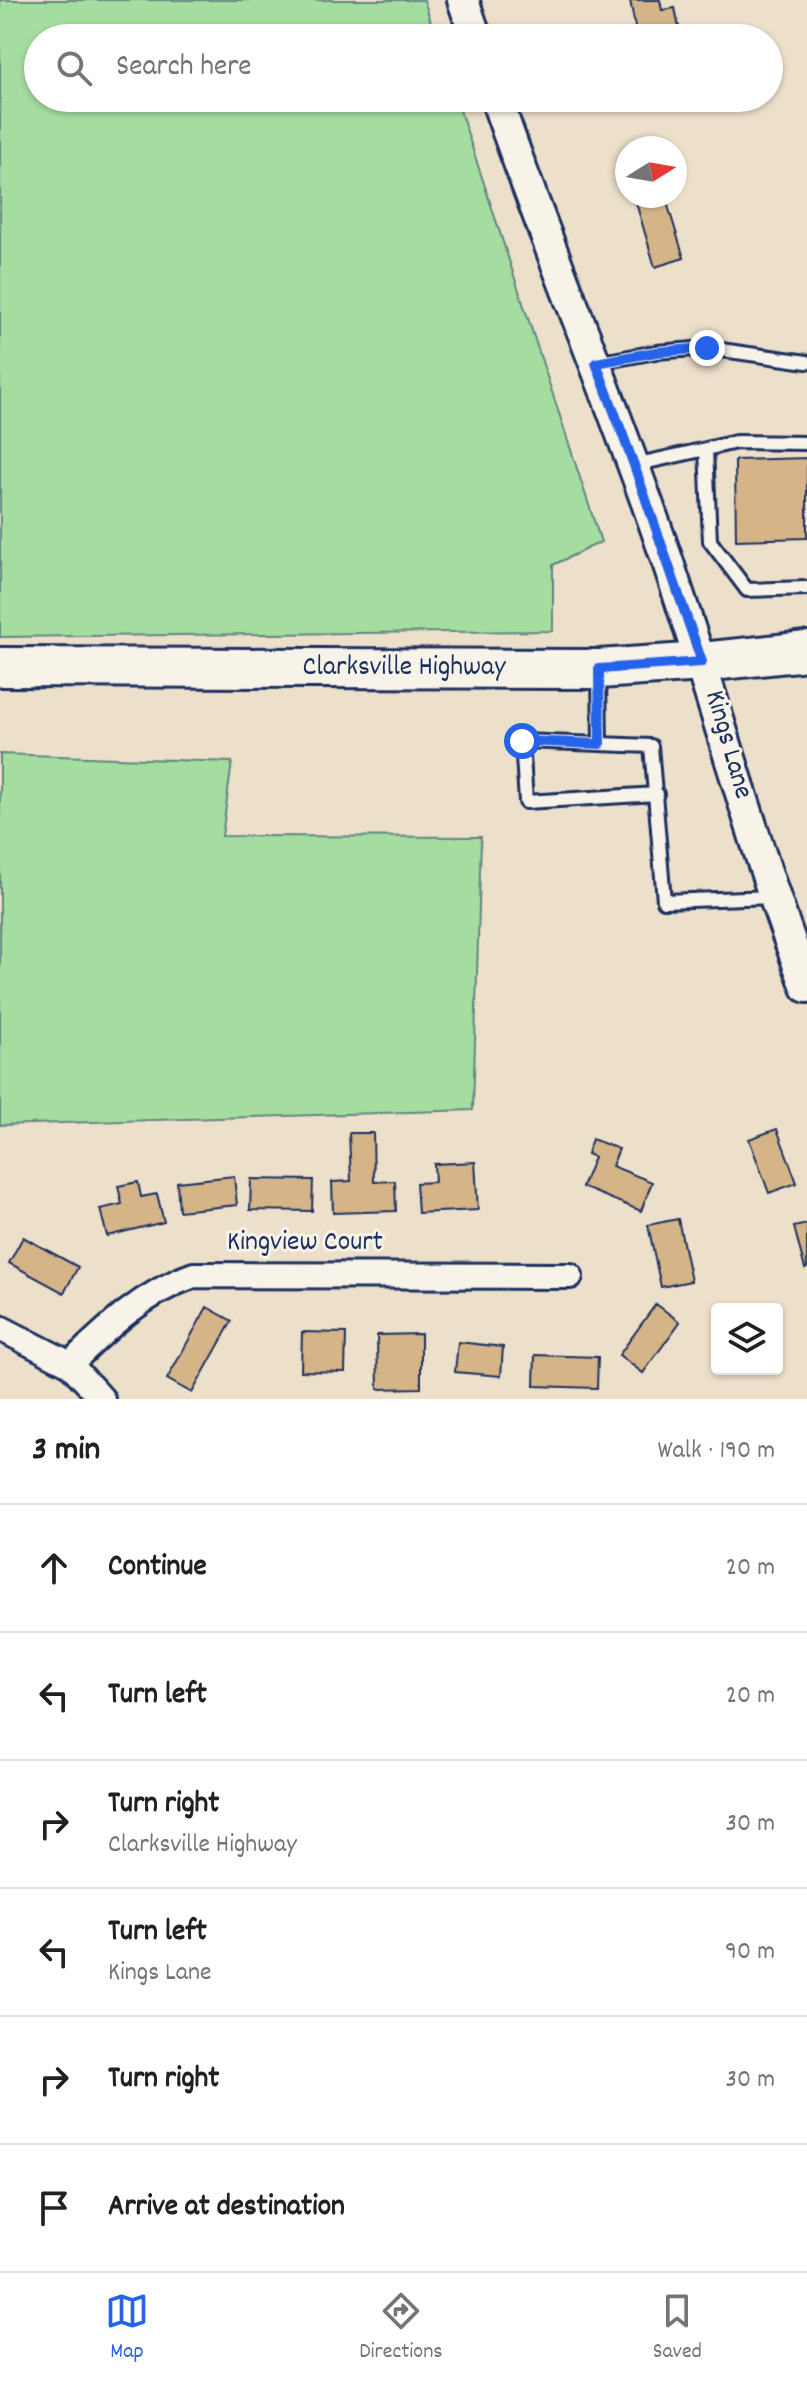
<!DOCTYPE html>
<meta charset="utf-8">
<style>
body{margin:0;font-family:Dekko,sans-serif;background:#f2f2f2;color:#202124}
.controls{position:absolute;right:24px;bottom:24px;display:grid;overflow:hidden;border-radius:8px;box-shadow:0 2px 6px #0004}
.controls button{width:72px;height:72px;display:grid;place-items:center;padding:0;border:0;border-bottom:2px solid #e0e0e0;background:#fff;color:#202124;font:40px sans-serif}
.compass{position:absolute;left:615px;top:136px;width:72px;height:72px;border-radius:50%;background:#fff;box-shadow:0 2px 6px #0004;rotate:79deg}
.stop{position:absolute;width:24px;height:24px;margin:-18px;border:6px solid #2563eb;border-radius:50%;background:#fff}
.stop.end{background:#2563eb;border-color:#fff;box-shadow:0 2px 8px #0008}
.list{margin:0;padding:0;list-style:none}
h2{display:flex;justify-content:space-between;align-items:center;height:104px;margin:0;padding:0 32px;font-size:34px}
h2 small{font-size:26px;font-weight:400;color:#757577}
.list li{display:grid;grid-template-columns:52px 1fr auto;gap:24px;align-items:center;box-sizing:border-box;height:128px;padding:0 32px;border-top:2px solid #e0e0e0}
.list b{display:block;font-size:30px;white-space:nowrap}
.list p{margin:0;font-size:26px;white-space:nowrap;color:#757577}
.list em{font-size:26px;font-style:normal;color:#757577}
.icon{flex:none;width:44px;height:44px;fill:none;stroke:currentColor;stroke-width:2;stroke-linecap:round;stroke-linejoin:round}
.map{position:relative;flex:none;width:807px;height:1399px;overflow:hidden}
.search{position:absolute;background:#fff;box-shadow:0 2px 6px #0004;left:24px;right:24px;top:24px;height:88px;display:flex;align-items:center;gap:20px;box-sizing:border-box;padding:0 28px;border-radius:44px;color:#757577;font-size:30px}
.sheet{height:872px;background:#fff}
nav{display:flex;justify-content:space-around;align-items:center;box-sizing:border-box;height:112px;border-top:2px solid #e0e0e0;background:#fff;font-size:22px;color:#757577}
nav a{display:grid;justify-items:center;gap:4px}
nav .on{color:#2563eb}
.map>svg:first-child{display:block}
</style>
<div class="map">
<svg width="807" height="1399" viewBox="0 0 807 1399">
<rect width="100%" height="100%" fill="#ede0cb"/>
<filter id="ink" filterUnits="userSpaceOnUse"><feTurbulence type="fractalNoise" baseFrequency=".0125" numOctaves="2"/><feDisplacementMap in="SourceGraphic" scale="16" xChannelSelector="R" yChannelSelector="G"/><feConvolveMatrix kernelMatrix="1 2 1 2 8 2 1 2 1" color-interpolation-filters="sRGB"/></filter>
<g filter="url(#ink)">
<path fill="#a5dda1" stroke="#608680" stroke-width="2" d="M0,0H424L436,38H38V98H456L601,542L553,565V631L0,637Z
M0,754L232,762L222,836L481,837L473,1110L0,1125Z"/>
<path fill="#d5b488" stroke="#1b2f5e" stroke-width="2" d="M630,0H660L662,10L675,8L681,38H637Z
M634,196H665L684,258L655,267Z
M807,458V538L736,540L735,460Z
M777,1129L797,1183L769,1193L749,1139Z
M349,1133H373L374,1182L395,1181L396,1211L333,1213L332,1182L351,1181Z
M592,1139L619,1149L612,1166L652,1182L641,1211L582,1187L594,1157L587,1154Z
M475,1162L478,1210L418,1213L416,1183L435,1182L434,1164Z
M234,1176L237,1205L179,1211L177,1182Z
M251,1179L313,1180L312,1211L250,1210Z
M138,1182L141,1197L157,1194L164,1222L107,1236L100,1209L122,1204L118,1186Z
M678,1219L691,1281L661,1287L648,1225Z
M807,1224V1268L805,1269L794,1227Z
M23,1237L78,1267L64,1293L9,1263Z
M656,1304L680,1322L643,1373L619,1355Z
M207,1307L232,1321L192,1393L167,1379Z
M302,1332L346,1333L345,1372L301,1371Z
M421,1334V1388L378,1389L377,1335Z
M458,1342L503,1347L501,1376L455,1372Z
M535,1355L598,1357L597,1388L534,1386Z"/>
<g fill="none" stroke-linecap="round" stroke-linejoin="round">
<g stroke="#1b2f5e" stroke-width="18">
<path id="service" d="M596,363L656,352L707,348L807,362
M706,449L736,442L807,443
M634,465L706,449L710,541L747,590L807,588
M599,672L600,744L651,746L664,901L772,897
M600,744L522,741L526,802L657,794"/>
</g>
<g stroke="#1b2f5e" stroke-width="30">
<path id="minor" d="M0,1328L70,1364L102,1399
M70,1364C108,1327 143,1293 194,1275L570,1276"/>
</g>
<g stroke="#1b2f5e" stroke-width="36">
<path id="tertiary" d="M463,0L476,38
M496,98C548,250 612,399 664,551C714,696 752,844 807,987"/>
</g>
<g stroke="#1b2f5e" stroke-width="44">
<path id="primary" d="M0,667L599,669L702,662L807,651"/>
</g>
<use href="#service" stroke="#f7f3e8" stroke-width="12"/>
<use href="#minor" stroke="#f7f3e8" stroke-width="24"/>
<use href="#tertiary" stroke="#f7f3e8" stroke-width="30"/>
<use href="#primary" stroke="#f7f3e8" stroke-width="38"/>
</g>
</g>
<g fill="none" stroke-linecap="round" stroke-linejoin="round" filter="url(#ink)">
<path stroke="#2563eb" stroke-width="10" d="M522,741L600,744L599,669L702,662L634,465L596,363L656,352L707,348"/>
</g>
<g text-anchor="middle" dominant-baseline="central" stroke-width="6" stroke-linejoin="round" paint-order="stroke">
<g font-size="28" fill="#1b2f5e" stroke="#f7f3e8">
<text x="404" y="669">Clarksville Highway</text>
<text transform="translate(727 745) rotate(74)">Kings Lane</text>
<text x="305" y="1244">Kingview Court</text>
</g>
</g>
</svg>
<div class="controls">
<button><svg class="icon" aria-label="layers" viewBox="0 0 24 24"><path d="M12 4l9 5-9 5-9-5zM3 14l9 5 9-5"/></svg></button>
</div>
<svg class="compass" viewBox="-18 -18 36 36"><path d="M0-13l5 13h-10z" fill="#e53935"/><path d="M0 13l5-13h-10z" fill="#757577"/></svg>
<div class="stop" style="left:522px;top:741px"></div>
<div class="stop end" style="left:707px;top:348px"></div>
<div class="search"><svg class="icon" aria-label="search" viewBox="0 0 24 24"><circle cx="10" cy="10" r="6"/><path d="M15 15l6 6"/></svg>Search here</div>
</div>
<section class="sheet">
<h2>3 min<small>Walk · 190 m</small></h2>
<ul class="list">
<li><svg class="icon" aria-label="ahead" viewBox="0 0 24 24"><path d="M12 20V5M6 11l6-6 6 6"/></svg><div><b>Continue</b></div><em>20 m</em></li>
<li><svg class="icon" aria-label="left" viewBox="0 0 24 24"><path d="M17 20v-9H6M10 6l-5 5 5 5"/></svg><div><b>Turn left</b></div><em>20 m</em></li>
<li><svg class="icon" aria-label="right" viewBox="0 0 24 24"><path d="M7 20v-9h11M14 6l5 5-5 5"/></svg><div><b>Turn right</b><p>Clarksville Highway</p></div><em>30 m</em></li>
<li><svg class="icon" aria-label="left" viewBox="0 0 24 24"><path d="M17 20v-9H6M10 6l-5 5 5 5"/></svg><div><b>Turn left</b><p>Kings Lane</p></div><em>90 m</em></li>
<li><svg class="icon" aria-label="right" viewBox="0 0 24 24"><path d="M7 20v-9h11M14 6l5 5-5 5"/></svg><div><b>Turn right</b></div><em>30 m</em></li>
<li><svg class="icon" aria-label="arrive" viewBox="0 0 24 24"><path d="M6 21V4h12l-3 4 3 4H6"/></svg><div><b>Arrive at destination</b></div></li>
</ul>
</section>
<nav>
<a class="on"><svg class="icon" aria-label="map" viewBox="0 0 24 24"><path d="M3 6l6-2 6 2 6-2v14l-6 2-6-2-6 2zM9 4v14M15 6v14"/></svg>Map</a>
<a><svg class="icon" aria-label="directions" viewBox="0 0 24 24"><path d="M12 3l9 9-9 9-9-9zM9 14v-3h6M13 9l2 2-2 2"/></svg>Directions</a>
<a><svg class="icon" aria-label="saved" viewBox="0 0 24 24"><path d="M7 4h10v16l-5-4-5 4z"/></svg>Saved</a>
</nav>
